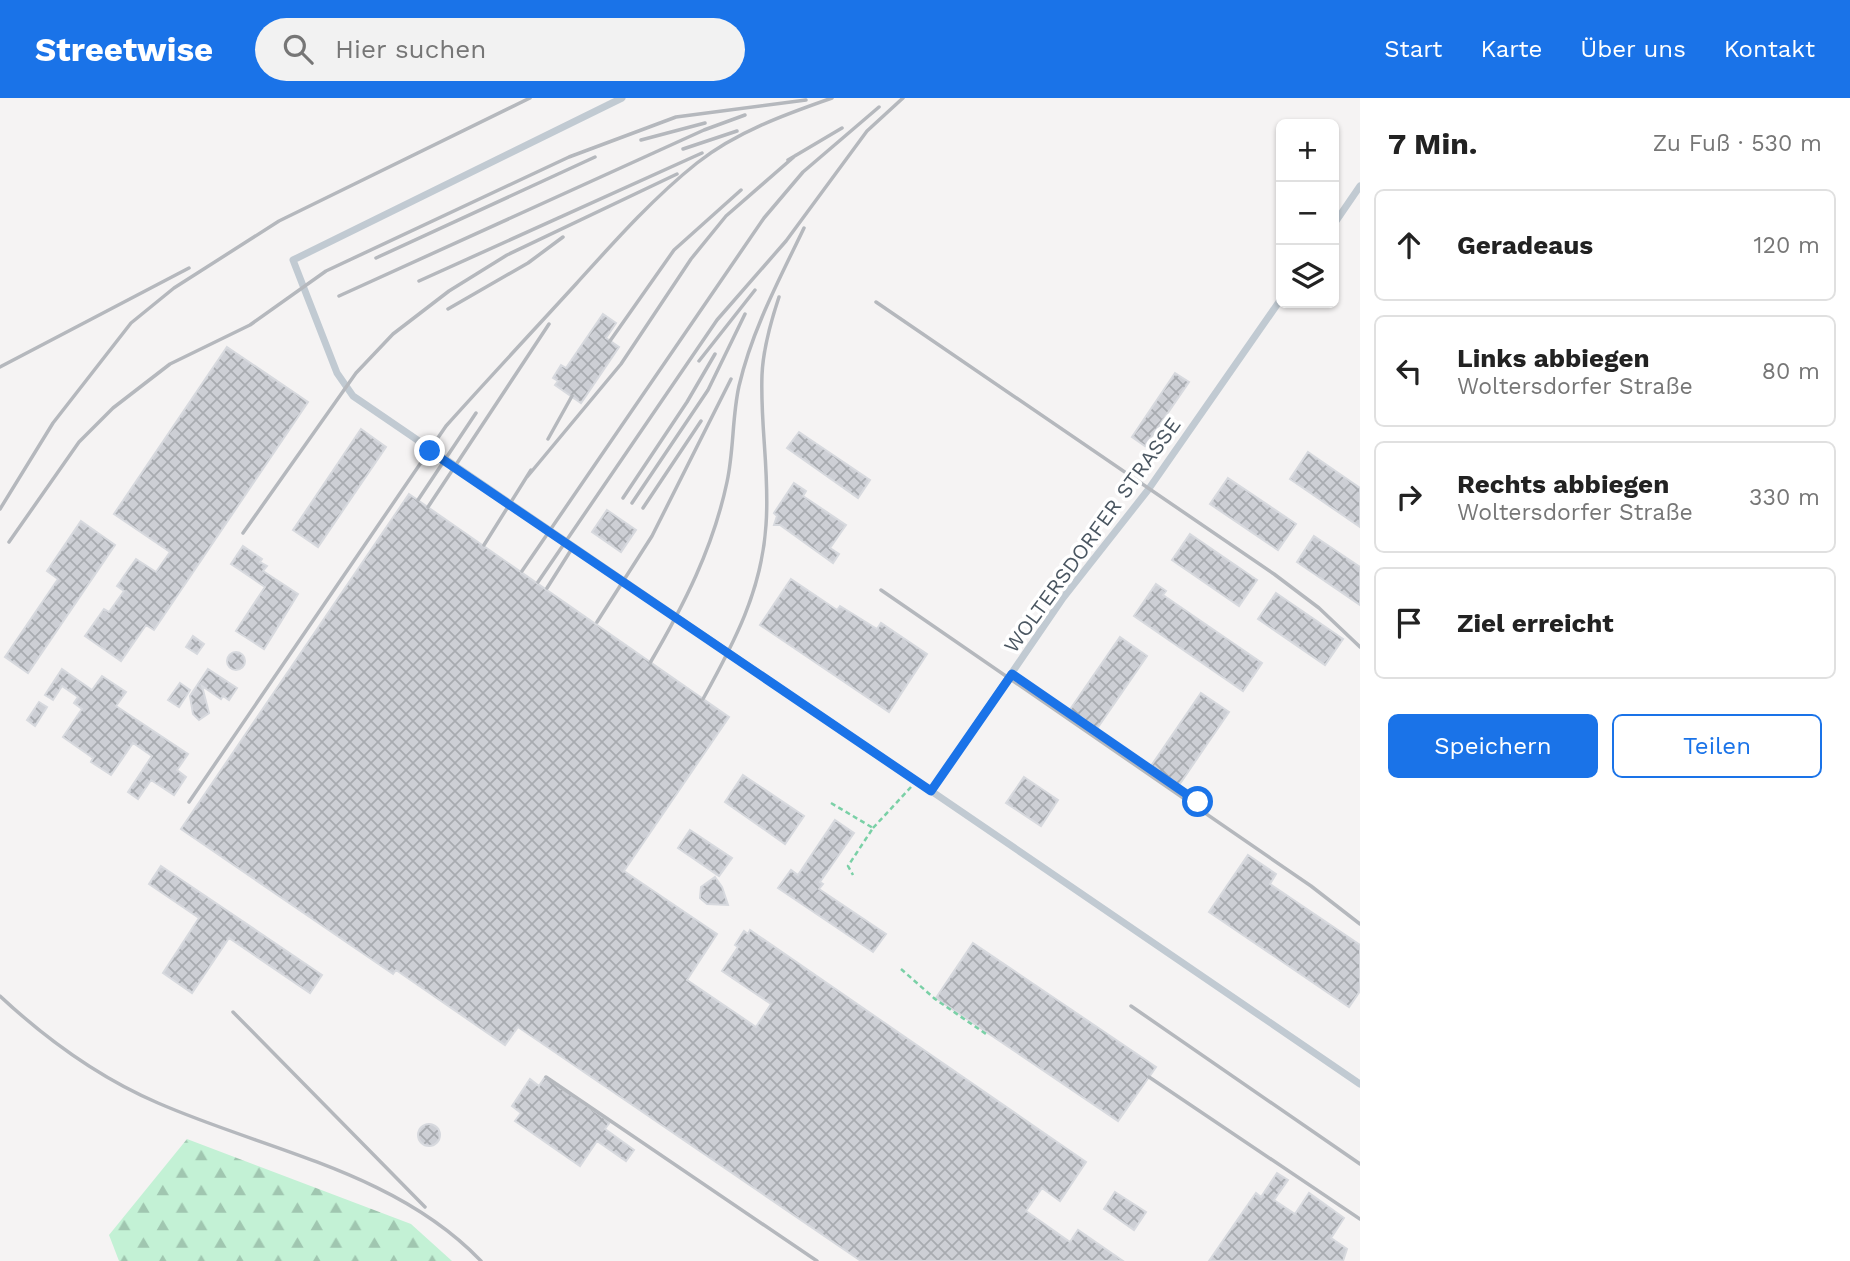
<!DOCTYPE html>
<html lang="de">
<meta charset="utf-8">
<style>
body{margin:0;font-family:"Work Sans",sans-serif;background:#f2f2f2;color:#222}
.controls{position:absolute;right:21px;top:21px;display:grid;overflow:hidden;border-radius:10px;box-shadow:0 2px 5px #0004}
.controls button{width:63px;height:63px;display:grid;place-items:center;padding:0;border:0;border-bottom:2px solid #e0e0e0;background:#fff;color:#222;font:35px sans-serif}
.stop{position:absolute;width:21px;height:21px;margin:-16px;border:5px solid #1a73e8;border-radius:50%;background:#fff}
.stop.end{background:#1a73e8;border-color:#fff;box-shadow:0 2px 7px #0008}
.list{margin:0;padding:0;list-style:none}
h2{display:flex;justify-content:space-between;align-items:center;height:91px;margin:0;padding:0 28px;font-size:30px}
h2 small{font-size:23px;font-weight:400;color:#767676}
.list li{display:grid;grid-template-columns:46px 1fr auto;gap:21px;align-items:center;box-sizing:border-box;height:112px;margin:0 14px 14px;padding:0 14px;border:2px solid #e0e0e0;border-radius:10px}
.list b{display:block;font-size:26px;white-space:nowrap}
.list p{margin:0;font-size:23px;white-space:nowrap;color:#767676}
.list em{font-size:23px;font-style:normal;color:#767676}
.actions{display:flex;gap:14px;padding:21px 28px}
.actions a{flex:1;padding:16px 0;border:2px solid #1a73e8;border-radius:10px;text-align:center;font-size:24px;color:#1a73e8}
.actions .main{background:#1a73e8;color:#fff}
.icon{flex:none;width:38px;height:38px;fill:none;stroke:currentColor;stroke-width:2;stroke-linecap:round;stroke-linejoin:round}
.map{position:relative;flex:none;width:1360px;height:1163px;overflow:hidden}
header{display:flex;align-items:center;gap:42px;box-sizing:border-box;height:98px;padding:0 35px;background:#1a73e8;color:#fff}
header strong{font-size:33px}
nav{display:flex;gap:38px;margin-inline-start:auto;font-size:24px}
.search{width:490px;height:63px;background:#f2f2f2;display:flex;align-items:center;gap:18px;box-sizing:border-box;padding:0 24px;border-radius:38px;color:#767676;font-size:26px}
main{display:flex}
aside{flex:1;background:#fff}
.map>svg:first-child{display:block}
</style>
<header>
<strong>Streetwise</strong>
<div class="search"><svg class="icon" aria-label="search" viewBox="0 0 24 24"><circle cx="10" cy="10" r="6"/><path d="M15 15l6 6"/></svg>Hier suchen</div>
<nav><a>Start</a><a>Karte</a><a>Über uns</a><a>Kontakt</a></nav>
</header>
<main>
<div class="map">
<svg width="1360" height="1163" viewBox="0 0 1360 1163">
<defs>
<pattern id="forest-firs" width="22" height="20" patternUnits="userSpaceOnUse" patternTransform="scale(1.75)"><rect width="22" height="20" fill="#c3f1d5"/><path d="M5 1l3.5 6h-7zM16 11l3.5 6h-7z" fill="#a0c6b0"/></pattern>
<pattern id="building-cross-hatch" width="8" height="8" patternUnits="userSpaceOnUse" patternTransform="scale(1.75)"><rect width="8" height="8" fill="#cdcfd5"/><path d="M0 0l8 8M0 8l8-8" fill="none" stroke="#a8abb0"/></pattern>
</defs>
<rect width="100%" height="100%" fill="#f5f3f3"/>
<path fill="url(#forest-firs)" d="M187,1041L411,1126L452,1163H119L109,1137Z"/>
<path fill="url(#building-cross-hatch)" stroke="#d7d9de" stroke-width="2" d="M603,216L616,225L606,240L619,249L581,305L555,287L558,283L553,280L561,267L566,270Z
M227,249L308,304L154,532L146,527L121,563L85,538L104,511L109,514L124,493L117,488L136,461L156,474L170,454L114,416Z
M1175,275L1189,284L1145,348L1132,339Z
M361,331L386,349L318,449L293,432Z
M799,334L870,382L858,400L787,350Z
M1308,354L1360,390V429L1290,381Z
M1228,380L1296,426L1278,452L1210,406Z
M794,385L806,393L803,398L846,427L830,450L839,456L833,465L780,427H774L777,418L774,415Z
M409,396L729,619L624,773L717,836L687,882L756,929L771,906L722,873L738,849L735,847L744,833L748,836L750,832L1086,1064L1060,1103L1042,1090L1026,1113L1070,1144L1078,1132L1123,1163H861L518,929L505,947L396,872L393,876L181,731Z
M607,412L636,432L621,454L592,434Z
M81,423L115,447L28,575L5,559L58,481L47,473Z
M1190,436L1257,482L1239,508L1172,462Z
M1314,438L1360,469V507L1297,464Z
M243,448L262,461L260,464L267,468L263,473L298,496L264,551L236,533L265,489L231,466Z
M791,481L837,512L840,508L877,531L881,525L927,556L889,614L760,527Z
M1156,486L1166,493L1163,497L1262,565L1243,593L1134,518Z
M1276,495L1343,541L1325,567L1258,521Z
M193,538L204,546L197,556L186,549Z
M1120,539L1147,558L1096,632L1069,613Z
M227 563a9 9 0 1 1 18 0a9 9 0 1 1-18 0Z
M62,571L92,592L102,578L126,594L116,608L188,656L177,672L186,679L174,697L151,682L138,701L128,694L152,658L133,645L111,677L91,664L93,660L63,639L82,611L74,605L78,599L62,588L53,602L45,597Z
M208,571L237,590L229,602L223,598L221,601L202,588L209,615L199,622L193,616L190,598Z
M180,585L190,592L179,609L168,602Z
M1201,595L1229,614L1179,687L1151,668Z
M39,604L47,609L35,628L27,622Z
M743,677L804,718L785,746L725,704Z
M1024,679L1058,702L1041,728L1006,705Z
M835,722L854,735L820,784L823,786L819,791L886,836L873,854L778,790L791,772L798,777Z
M690,732L732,760L719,778L678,750Z
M1248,757L1276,776L1270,786L1360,847V893L1349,909L1209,814Z
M161,768L322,877L310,895L229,840L192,895L163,875L199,820L149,786Z
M715,779L722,789L728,807L707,806L700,800L701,789Z
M973,845L1156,969L1118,1023L936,900Z
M545,979L610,1024L605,1031L634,1052L626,1063L597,1043L580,1068L515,1023L521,1015L512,1008L530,981L539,988Z
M418 1037a11 11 0 1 1 22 0a11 11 0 1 1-22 0Z
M1277,1075L1288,1082L1274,1102L1295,1116L1309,1095L1344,1120L1331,1140L1347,1151L1343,1163H1209L1256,1095L1261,1099Z
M1115,1094L1146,1114L1134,1132L1104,1111Z"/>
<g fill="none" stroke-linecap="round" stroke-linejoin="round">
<path stroke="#7ad0a6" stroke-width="2.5" stroke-dasharray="5 3.5" stroke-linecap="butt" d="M1017,580L1198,704
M831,705L873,730L848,768L853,777
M873,730L911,689
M901,871L935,901L986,936"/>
<path stroke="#c1cad2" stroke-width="7" d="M622,0L293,162L337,275L353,298L1360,986
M1334,126L1360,88
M931,693L1063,500L1148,392L1281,201"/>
<path stroke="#b5b8bd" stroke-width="3.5" d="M641,42L705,25
M683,51L737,33
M788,62L842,30
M376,160L595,59
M419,183L702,55
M339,198L704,32L745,17
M876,204L1274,476L1319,510L1360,549
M448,211L528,165L563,139
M610,243L674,152L741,92
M699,263L755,192
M0,269L189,170
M548,341L572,298
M527,379L621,266L691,161L726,118L796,57
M623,400L687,304L715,256
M418,402L476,315
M632,405L708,292L745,216
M428,409L549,226
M643,410L701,323
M0,411L53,325L131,225L174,190L279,123L530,0
M243,435L356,275L393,236L449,193L507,157L677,76
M9,444L79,344L113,310L170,266L250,227L326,173L569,59L676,19L806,2
M484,447L531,372
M522,473L764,120L803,74L879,9
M538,484L717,222L786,143L867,33L903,0
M547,490L571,452
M881,492L1311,788L1360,826
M597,524L652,438L731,281
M650,565C684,507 713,450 727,384C734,352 732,319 739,288C752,232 779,182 804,130
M703,601C734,545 762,492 766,427C770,377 760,327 762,277C763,252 771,223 779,199
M189,704L446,328C489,280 533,233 576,186C614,144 653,100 697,65C736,34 786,16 832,0
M0,898C46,941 100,980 158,1005C268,1053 396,1074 481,1163
M1131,908L1360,1066
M233,914L425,1109
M546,979L817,1163
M1149,979L1360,1121"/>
</g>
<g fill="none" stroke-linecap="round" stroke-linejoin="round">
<path stroke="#1a73e8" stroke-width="9" d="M430,353L931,693L1012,576L1198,704"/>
</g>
<g text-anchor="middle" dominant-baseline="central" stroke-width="7" stroke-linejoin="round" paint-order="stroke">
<g font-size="21" fill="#4a5661" stroke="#fff">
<text transform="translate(1092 437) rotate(-54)">WOLTERSDORFER STRASSE</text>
</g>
</g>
</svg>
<div class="controls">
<button>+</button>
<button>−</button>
<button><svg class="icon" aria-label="layers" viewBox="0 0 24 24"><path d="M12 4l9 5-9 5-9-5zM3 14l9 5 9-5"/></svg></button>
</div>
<div class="stop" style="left:1198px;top:704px"></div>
<div class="stop end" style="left:430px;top:353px"></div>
</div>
<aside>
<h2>7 Min.<small>Zu Fuß · 530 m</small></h2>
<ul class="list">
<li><svg class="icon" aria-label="ahead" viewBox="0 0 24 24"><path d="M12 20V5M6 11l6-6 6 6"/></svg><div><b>Geradeaus</b></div><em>120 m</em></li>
<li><svg class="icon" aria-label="left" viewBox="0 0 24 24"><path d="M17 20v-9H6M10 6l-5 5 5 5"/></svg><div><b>Links abbiegen</b><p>Woltersdorfer Straße</p></div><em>80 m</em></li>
<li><svg class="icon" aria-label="right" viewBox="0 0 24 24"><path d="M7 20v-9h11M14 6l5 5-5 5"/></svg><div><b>Rechts abbiegen</b><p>Woltersdorfer Straße</p></div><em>330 m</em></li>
<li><svg class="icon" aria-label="arrive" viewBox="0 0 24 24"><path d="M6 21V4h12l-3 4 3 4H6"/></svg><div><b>Ziel erreicht</b></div></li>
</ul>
<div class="actions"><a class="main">Speichern</a><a>Teilen</a></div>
</aside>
</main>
